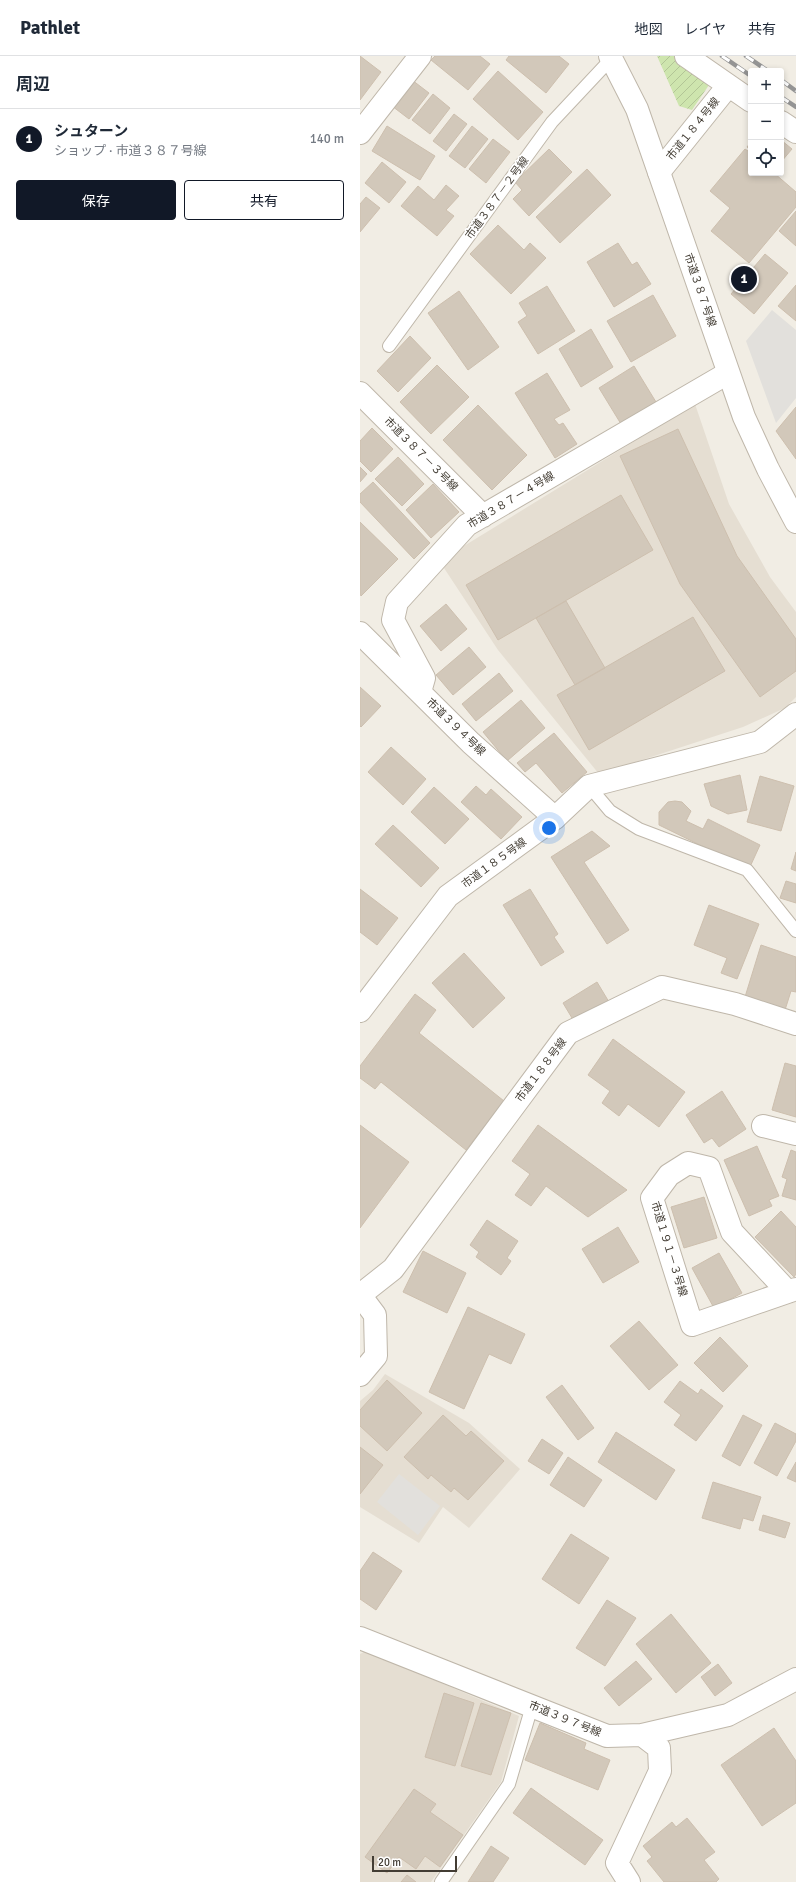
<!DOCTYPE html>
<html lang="ja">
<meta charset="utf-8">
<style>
body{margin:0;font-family:Signika,"Noto Sans JP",sans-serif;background:#f2f2f3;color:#1f2937}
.controls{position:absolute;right:12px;top:12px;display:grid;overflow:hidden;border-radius:4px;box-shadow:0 2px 6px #0003}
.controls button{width:36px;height:36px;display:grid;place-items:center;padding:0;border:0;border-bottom:1px solid #e0e1e3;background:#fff;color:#1f2937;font:20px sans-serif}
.scale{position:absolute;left:12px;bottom:10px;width:85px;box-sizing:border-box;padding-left:4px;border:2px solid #433d34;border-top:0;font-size:11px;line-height:14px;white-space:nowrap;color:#433d34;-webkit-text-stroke:3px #fff;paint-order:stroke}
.you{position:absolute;left:189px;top:772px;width:14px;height:14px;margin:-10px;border:3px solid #fff;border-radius:50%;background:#1a73e8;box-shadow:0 0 0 6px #1a73e833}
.badge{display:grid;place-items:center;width:26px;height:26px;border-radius:50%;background:#111827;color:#fff;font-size:13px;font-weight:700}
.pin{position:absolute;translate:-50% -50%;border:2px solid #fff;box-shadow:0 1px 4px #0006}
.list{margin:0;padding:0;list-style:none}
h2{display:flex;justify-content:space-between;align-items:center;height:52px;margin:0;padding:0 16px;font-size:17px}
h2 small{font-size:13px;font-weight:400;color:#747a83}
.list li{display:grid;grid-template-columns:26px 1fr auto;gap:12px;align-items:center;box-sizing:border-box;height:60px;padding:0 16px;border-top:1px solid #e0e1e3}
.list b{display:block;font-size:15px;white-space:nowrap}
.list p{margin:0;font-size:13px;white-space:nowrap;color:#747a83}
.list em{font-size:13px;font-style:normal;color:#747a83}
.actions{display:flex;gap:8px;padding:12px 16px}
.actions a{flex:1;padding:9px 0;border:1px solid #111827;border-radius:4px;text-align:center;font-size:14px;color:#111827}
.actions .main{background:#111827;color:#fff}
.icon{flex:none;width:22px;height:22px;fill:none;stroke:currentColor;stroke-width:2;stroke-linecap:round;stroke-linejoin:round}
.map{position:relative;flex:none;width:436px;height:1826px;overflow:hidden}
header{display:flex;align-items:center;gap:24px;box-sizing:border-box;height:56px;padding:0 20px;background:#fff;border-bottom:1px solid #e0e1e3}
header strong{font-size:19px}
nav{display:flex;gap:22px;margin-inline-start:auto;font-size:14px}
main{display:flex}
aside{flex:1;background:#fff}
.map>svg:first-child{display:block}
</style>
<header>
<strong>Pathlet</strong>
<nav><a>地図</a><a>レイヤ</a><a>共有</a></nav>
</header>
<main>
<aside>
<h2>周辺<small></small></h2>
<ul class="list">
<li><span class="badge">1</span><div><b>シュターン</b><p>ショップ · 市道３８７号線</p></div><em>140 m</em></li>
</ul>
<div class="actions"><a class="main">保存</a><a>共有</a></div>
</aside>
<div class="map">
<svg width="436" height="1826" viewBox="0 0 436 1826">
<defs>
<pattern id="garden-furrows" width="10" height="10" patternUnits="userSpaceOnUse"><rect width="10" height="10" fill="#cee5ae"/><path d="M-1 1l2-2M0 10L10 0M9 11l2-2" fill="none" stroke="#b2c596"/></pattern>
</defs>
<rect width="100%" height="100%" fill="#f1ede4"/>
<path fill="#e5ded2" d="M335,348L369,448L410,521L436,556V641L425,652L383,671L239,718L138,594L84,512L99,493Z
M25,1318L109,1367L160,1413L109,1472L83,1451L59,1487L0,1451V1345L13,1334Z
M6,1595L159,1660L141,1726L71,1826H0V1598Z"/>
<path fill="url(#garden-furrows)" d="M297,0H315L351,26L332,54L319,50Z"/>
<path fill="#e2e0dc" d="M412,254L436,274V342L416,367L386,285Z
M39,1418L80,1450L58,1479L17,1446Z"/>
<path fill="#d2c8ba" stroke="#cdbfae" d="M0,0L21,16L0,44Z
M75,0H120L130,8L108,34L71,4Z
M149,0H199L209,8L186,37L146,4Z
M138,15L183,56L158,84L113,43Z
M52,24L69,37L49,63L32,50Z
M73,38L90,52L70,78L52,64Z
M94,58L107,68L86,95L73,85Z
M27,70L75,100L60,124L12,95Z
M112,70L128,83L105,112L89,100Z
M133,83L150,96L126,127L109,113Z
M421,84L432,93L421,106Z
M391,86V94L387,91Z
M189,93L212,116L169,160L153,143L162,134L155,126Z
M385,93L391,97V117H414L436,136V151L389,207L351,175L370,152L350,135Z
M22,106L46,126L29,147L5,127Z
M227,113L251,139L200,187L176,161Z
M86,129L99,140L86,154L94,160L77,180L41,150L58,130L74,144Z
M6,141L20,152L0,176V148Z
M436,155V190L419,175Z
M138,169L164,194L170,187L186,202L151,238L110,198Z
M258,187L272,209L277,206L291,228L254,251L227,206Z
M405,198L428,217L394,258L371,238Z
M436,229V265L418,250Z
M187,230L215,275L178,298L158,266L167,260L159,247Z
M99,235L139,291L108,314L68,257Z
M293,239L316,280L271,306L247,265Z
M231,273L253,311L221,331L199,293Z
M50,280L71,302L38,336L17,315Z
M77,309L109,341L71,378L40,346Z
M274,310L296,346L261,368L239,332Z
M187,317L210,354L194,363L199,369L203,367L217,388L195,402L155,337Z
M118,349L167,399L132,434L83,384Z
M436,351V403L416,375Z
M12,372L33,393L11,416L0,405V385Z
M318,373L377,500L436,583V615L400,641L320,528L260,400Z
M38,401L64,428L42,450L15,423Z
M0,411L7,418L0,426Z
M13,426L70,487L54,503L0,446V438Z
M73,428L99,456L71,482L46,454Z
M261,439L293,494L138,584L106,529Z
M0,466L38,503L1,540L0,538Z
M206,545L245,612L215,629L176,562Z
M86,548L107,573L81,595L60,570Z
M333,561L365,615L229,694L197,639Z
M109,591L126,611L93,639L76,619Z
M139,617L153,635L116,665L102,648Z
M0,631L21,650L1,671L0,670Z
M161,644L185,672L147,705L123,676Z
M194,677L227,716L202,737L176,707L165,716L157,707Z
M31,691L66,723L43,749L8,716Z
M380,719L387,754L368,758L351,750L344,728Z
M400,720L434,730L421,775L387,766Z
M116,730L126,739L131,733L162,761L141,783L101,746Z
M74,731L109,763L85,788L51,756Z
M315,745L322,746L331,755L326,765L343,773L348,763L400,789L389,813L299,769V756L308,746Z
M33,769L79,812L61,831L15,788Z
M232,775L250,790L224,806L269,874L247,888L191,801Z
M436,796V815L431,813Z
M426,825L436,828V847L420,842Z
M0,833L38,862L17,889L0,876Z
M170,833L198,878L194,881L204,896L181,910L143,849Z
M349,849L399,868L377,923L361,917L367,902L334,889Z
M401,889L436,901V936L431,935L425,954L385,941Z
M104,897L145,942L113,972L72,927Z
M237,926L249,946L215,967L203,947Z
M55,938L76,954L59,977L144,1045L106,1094L21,1026L15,1033L0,1022V1010Z
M253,983L325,1036L299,1071L268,1048L259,1060L242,1047L250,1035L228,1019Z
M425,1007L436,1010V1061L412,1054Z
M362,1035L386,1073L359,1091L352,1082L344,1087L326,1059Z
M0,1069L49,1106L0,1172Z
M178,1069L267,1134L228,1161L186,1130L171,1150L155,1139L170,1118L152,1105Z
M397,1090L419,1140L409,1144L412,1150L389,1160L364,1104Z
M431,1094L436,1096V1144L422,1140L427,1123L422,1121Z
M344,1141L357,1182L324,1192L311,1151Z
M421,1155L436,1171V1218L434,1221L395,1181Z
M127,1164L158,1185L147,1202L151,1205L141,1219L116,1201L119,1196L110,1189Z
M258,1171L279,1206L243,1227L222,1193Z
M63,1195L106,1217L87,1257L43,1236Z
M359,1197L382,1237L354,1252L332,1212Z
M108,1251L165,1278L151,1308L129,1298L104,1353L69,1336Z
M279,1265L318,1309L289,1334L250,1290Z
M360,1281L388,1310L363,1336L334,1307Z
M27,1324L62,1357L27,1395L0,1370V1354Z
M320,1325L338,1338L341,1333L363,1350L336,1385L314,1369L321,1359L304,1346Z
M202,1329L234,1372L218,1384L186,1341Z
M83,1359L106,1380L111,1375L144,1405L108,1444L94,1432L91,1436L71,1419L68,1423L44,1401Z
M383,1359L402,1369L380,1410L362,1400Z
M415,1367L436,1378V1385L417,1420L394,1407Z
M256,1376L315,1414L296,1444L238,1406Z
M182,1383L203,1397L189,1418L168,1405Z
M0,1391L23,1409L0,1438Z
M208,1401L242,1424L224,1451L190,1429Z
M436,1406V1426L427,1422Z
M353,1426L401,1441L393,1465L383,1462L380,1473L342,1462Z
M403,1459L430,1467L425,1482L399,1474Z
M211,1478L249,1502L219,1548L182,1523Z
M13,1496L42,1515L16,1554L0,1543V1515Z
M247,1544L276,1562L245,1610L216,1592Z
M311,1558L351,1607L316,1637L276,1588Z
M276,1605L292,1623L259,1650L244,1632Z
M358,1608L372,1627L355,1640L341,1621Z
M84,1637L114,1647L95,1710L65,1701Z
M121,1647L151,1657L131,1719L101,1710Z
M180,1667L226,1687L224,1693L250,1704L238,1734L165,1704Z
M414,1672L436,1705V1747L402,1770L361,1709Z
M171,1732L243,1784L225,1809L153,1757Z
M54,1733L76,1748L70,1756L103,1779L80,1811L65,1800L56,1813L39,1801L27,1817L5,1801Z
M327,1762L355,1796L344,1804L359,1823L356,1826H304L287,1805L292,1801L283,1790L312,1766L316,1771Z
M131,1790L149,1802L133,1826H108Z
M47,1819L56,1826H41Z"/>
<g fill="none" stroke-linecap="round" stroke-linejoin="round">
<g stroke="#bfb7aa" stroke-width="14">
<path id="service" d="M29,290L192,66L252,2
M229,730L250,755L279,773L387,814L436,875
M81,1826L149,1728L172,1650"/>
</g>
<g stroke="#bfb7aa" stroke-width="24">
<path id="minor" d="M326,0L391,45
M421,66L436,76
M0,77L60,0
M299,116L368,30
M0,337L123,460
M0,577L111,687L195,762
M60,636L64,622L33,564L37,546L107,469L368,317
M403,1070L436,1078
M428,1236L372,1176L349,1112L328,1107L309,1119L292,1142L332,1269L436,1233
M0,1239L33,1213L208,977L302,931L375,948L436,968
M0,1582L247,1680L282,1679L368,1659L436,1623
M269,1826L257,1807L300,1715L299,1692L282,1679"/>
</g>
<g stroke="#bfb7aa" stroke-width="24">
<path id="tertiary" d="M250,0L277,53L384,361L408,413L436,466
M0,955L88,840L195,762L229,730L400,686L436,658
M0,1239L15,1259L16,1300L0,1319"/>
</g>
<use href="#service" stroke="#fff" stroke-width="12"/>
<use href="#minor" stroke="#fff" stroke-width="22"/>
<use href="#tertiary" stroke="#fff" stroke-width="22"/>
<g stroke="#949494" stroke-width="4.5">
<path id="rail" d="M362,0L391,20
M386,0L408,15
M421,24L436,35
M421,41L436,51"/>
</g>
<use href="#rail" stroke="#fff" stroke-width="3" stroke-dasharray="9" stroke-linecap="butt"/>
</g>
<g text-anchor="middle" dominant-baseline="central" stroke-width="3.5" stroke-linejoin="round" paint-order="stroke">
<g font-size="11" fill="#433d34" stroke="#fff">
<text transform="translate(333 73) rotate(-51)">市道１８４号線</text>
<text transform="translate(137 142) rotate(-54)">市道３８７－２号線</text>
<text transform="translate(340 234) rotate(71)">市道３８７号線</text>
<text transform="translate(61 398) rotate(45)">市道３８７－３号線</text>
<text transform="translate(151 444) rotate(-31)">市道３８７－４号線</text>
<text transform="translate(96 671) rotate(44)">市道３９４号線</text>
<text transform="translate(134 807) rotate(-36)">市道１８５号線</text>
<text transform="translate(181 1014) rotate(-53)">市道１８８号線</text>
<text transform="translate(309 1193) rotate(73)">市道１９１－３号線</text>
<text transform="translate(205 1663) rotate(22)">市道３９７号線</text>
</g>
</g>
</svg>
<div class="controls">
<button>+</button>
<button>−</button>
<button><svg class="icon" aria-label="locate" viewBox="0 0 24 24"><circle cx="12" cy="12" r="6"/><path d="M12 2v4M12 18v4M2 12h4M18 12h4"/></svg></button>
</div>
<div class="scale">20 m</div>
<div class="you"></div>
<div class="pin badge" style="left:384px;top:223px">1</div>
</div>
</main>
